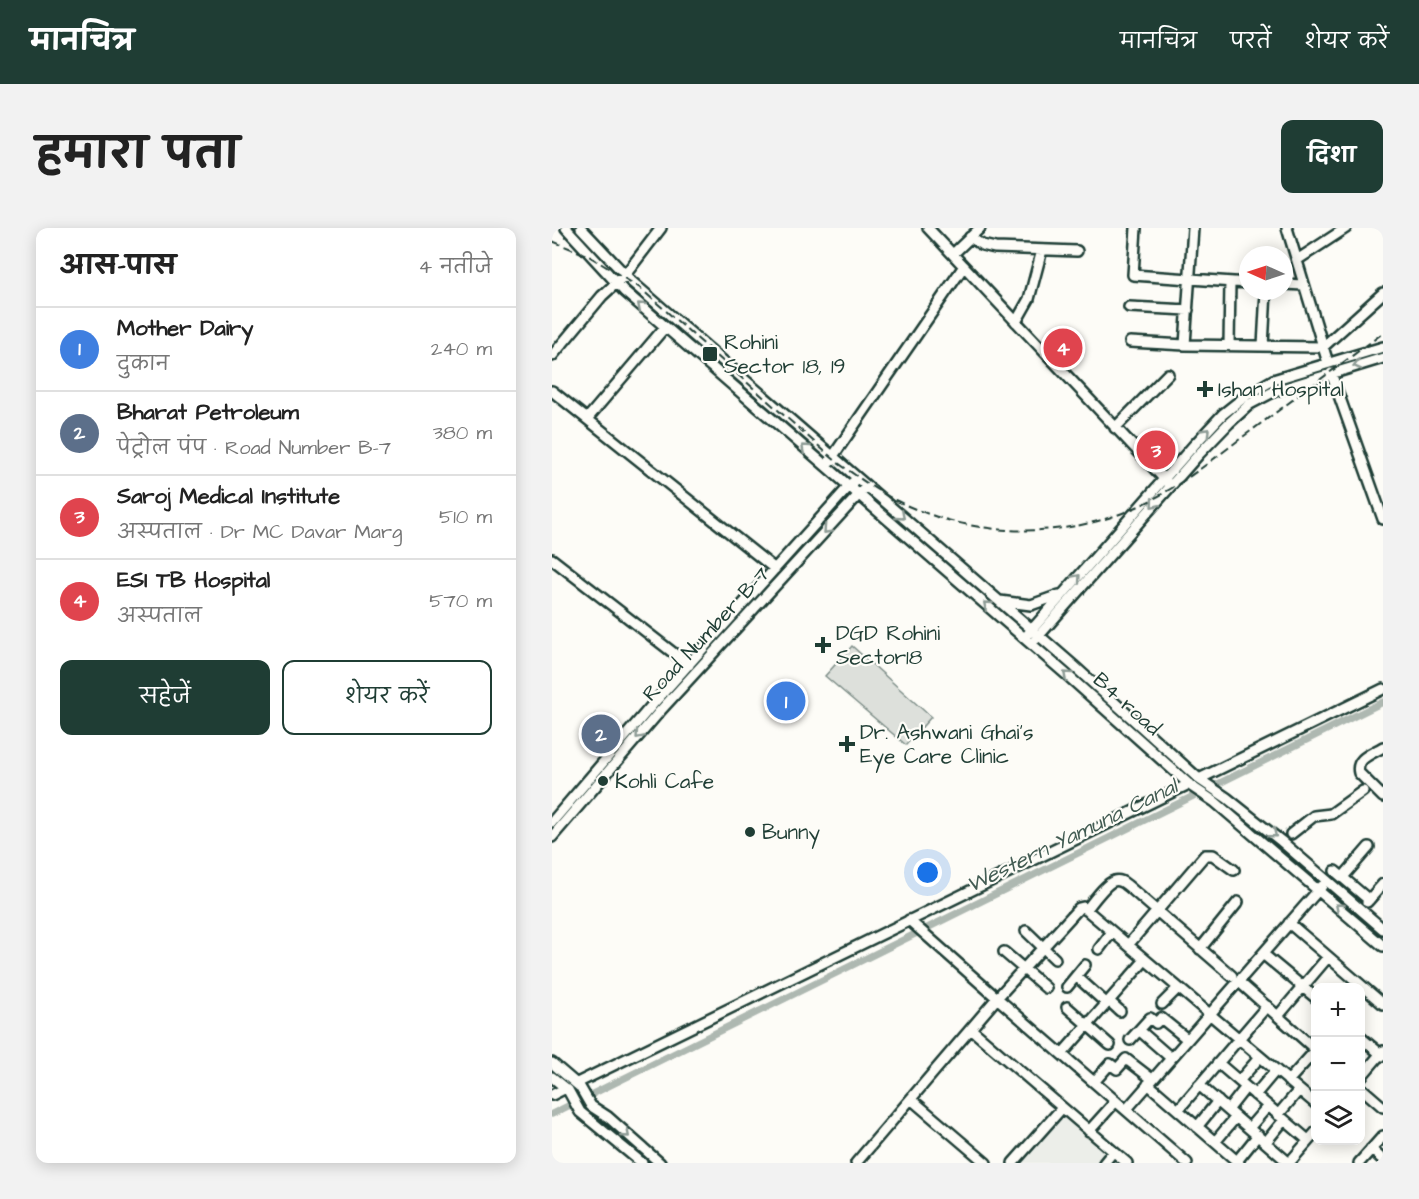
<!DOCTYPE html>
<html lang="hi">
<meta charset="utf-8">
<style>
body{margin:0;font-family:"Architects Daughter","Playpen Sans Deva",sans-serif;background:#f2f2f2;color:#222}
.controls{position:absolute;right:18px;bottom:18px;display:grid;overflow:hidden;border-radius:12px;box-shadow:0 3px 15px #0003}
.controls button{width:54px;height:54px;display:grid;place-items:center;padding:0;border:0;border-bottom:2px solid #e0e0e0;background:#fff;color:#222;font:30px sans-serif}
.compass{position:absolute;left:687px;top:18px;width:54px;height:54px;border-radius:50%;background:#fff;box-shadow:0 3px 15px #0003;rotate:273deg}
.you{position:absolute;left:376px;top:645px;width:21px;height:21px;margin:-15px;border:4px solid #fff;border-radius:50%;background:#1a73e8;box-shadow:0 0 0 9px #1a73e833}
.badge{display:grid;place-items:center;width:39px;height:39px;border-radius:50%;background:#1f3d34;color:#fff;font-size:20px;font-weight:700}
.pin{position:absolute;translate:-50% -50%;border:3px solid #fff;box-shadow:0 2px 6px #0006}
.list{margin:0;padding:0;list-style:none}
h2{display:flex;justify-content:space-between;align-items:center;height:78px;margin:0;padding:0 24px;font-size:26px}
h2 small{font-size:20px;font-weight:400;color:#767676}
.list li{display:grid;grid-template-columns:39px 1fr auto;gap:18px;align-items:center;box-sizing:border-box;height:84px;padding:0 24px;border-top:2px solid #e0e0e0}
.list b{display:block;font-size:22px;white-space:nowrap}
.list p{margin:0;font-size:20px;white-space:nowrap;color:#767676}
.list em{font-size:20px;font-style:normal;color:#767676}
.actions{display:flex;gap:12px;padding:18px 24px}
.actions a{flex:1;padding:14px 0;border:2px solid #1f3d34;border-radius:12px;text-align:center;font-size:21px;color:#1f3d34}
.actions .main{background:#1f3d34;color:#fff}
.icon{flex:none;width:33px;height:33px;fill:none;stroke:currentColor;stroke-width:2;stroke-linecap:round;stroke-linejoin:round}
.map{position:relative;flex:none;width:831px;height:935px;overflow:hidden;border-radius:12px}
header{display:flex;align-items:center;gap:36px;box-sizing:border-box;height:84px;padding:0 30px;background:#1f3d34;color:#fff}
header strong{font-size:28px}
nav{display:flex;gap:33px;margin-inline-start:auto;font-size:21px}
.intro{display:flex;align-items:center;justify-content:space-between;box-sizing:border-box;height:144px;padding:0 36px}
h1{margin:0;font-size:42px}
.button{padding:15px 27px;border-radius:12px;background:#1f3d34;color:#fff;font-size:21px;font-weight:700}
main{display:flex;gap:36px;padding:0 36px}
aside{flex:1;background:#fff;border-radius:12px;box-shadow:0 3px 15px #0003}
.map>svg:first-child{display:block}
</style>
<header>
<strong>मानचित्र</strong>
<nav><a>मानचित्र</a><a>परतें</a><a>शेयर करें</a></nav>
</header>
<div class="intro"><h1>हमारा पता</h1><a class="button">दिशा</a></div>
<main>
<aside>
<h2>आस-पास<small>4 नतीजे</small></h2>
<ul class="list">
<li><span class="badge" style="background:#3f7fe0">1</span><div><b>Mother Dairy</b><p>दुकान</p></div><em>240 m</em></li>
<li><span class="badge" style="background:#5c6f8a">2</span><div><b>Bharat Petroleum</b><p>पेट्रोल पंप · Road Number B-7</p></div><em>380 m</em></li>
<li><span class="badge" style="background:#e0444e">3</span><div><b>Saroj Medical Institute</b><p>अस्पताल · Dr MC Davar Marg</p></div><em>510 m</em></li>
<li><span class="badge" style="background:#e0444e">4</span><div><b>ESI TB Hospital</b><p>अस्पताल</p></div><em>570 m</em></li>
</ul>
<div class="actions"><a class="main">सहेजें</a><a>शेयर करें</a></div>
</aside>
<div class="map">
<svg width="831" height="935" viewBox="0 0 831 935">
<rect width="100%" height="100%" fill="#fdfcf7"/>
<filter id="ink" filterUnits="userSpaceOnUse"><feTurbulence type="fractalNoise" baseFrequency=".0167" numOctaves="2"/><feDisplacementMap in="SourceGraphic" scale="12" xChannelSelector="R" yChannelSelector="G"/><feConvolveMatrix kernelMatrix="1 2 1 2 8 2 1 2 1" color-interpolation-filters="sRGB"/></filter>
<g filter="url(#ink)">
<path fill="#eceee9" d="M510,886L556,925L547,935H468Z"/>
<path fill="#dde0db" stroke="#7e8e88" stroke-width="1.5" d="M300,418L379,489L354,517L273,448Z"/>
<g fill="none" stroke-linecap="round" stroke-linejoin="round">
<path stroke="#aeb8b1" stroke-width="7" d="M0,886L831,474"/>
<g stroke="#1f3d34" stroke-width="14">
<path id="minor" d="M14,0L72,63L515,447L639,558L663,574L831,718
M29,0L80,54L522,438L647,551L675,570L729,613L831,701
M376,0L615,254
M584,0L581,47L696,55
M735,0L776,135
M418,9L430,17L443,20L525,23
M401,26L428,0
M745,32L794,0
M732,56L751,57
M577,79L636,82
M464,94L477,71L490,22
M578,114L633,117L771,119L831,65
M633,117L641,0
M677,117L678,54
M711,118L714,63
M0,128L50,68L73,47L109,0
M779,145L831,291
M0,163L223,341
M35,191L113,99
M563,200L616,146
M277,234L412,38
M0,331L137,437
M448,373L479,377L507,367
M476,406L642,217L671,186L695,167L721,152L831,119
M483,412L647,226L677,195L698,176L723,163L831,130
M831,519C820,526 803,530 807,545L831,569
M647,551L831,461
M0,594L101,476L301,254
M739,606L762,588L779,586L811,563
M0,609L109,482L311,262
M783,643L817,672
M791,649L817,619
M815,674L831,656
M534,682C540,675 554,655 562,653C568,651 572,655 576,658L680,748
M357,692L445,770L527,680L531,679L764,876
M737,695L831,776
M474,703L503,731
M576,717L653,627H661L682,642
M547,721L560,704
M648,721L686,674
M452,724L494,760
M711,726L764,770
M524,748L555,776
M686,753L764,822
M515,759L533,737
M557,773L568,783
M610,776L626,760
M515,779L558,817
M726,788L776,729
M419,801L575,935
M587,802L619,830
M808,809L831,828
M578,812L598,790L604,795L609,790L635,811
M510,826L593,732
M0,835L28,859L39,878L56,889L108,935
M666,835L756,912
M0,849L16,862L28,884L90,935
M808,850L831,823
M687,853L708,829
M736,853L764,822
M542,854L558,836L565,841L574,831L600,851
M25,855L637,556
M596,856L687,935
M647,857L737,935L764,904
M808,859L831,879
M0,867L14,860
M703,867L724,842
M359,871L434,935
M574,882L770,658
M626,882L715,778
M676,882L694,859
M726,887L747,862
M645,899L666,873
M697,900L716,878
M537,903L564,873
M663,914L684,889
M714,914L732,892
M819,921L831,932
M685,933L706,907
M304,935L445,770L635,935
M461,935L510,880
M552,935L561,924
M807,935L831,908"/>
</g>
<use href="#minor" stroke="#fdfcf7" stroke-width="9"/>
<path stroke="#1f3d34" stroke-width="2" stroke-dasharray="9 4.5" stroke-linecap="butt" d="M0,13L37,28L88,60L286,235C305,248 323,262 343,272C414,307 499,313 573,284C617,267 655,236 692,208C738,174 785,139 831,105"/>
</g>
<defs><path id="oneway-chevron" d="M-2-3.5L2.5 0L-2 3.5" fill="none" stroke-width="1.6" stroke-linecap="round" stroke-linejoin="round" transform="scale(1.5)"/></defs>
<g stroke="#8e9c96">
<use href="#oneway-chevron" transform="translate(89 78) rotate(-139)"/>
<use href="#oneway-chevron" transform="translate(805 137) rotate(165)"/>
<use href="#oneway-chevron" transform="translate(654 204) rotate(-46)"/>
<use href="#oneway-chevron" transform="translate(253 220) rotate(-139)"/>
<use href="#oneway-chevron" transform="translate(602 276) rotate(131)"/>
<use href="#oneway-chevron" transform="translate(349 288) rotate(41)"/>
<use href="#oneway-chevron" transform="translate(275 302) rotate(133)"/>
<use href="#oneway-chevron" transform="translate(525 350) rotate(-49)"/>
<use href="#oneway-chevron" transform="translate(435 377) rotate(-139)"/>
<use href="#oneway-chevron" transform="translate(515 447) rotate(-139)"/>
<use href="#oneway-chevron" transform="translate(87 507) rotate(131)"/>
<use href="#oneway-chevron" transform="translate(721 606) rotate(38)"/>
<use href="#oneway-chevron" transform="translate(787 679) rotate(-139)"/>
<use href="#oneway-chevron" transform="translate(74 906) rotate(41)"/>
</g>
</g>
<g fill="#1f3d34" stroke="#fdfcf7" stroke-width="2">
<rect x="150" y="118" width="16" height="16" rx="3"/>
<path d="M650 152h6v6h6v6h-6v6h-6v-6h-6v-6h6z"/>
<path d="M268 408h6v6h6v6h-6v6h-6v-6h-6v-6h6z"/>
<path d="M292 507h6v6h6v6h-6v6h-6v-6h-6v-6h6z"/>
<circle cx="51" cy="553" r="6"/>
<circle cx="198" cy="604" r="6"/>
</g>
<g text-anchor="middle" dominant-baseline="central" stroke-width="4.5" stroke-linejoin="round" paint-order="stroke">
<g font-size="21" fill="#1f3d34" stroke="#fdfcf7" text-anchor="start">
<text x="172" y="114">Rohini<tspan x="172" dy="24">Sector 18, 19</tspan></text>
<text x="666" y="161">Ishan Hospital</text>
<text x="284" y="405">DGD Rohini<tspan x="284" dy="24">Sector18</tspan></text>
<text x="308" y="504">Dr. Ashwani Ghai's<tspan x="308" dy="24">Eye Care Clinic</tspan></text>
<text x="63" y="553">Kohli Cafe</text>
<text x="210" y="604">Bunny</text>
</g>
<g font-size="21" fill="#1f3d34" stroke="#fdfcf7">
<text transform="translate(154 406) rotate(-47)">Road Number B-7</text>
<text transform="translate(575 476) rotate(42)">B4 road</text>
</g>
<g font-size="22" font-style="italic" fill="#435c53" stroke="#fdfcf7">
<text transform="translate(520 608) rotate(-26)">Western Yamuna Canal</text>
</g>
</g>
</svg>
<div class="controls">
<button>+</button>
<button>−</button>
<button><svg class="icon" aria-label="layers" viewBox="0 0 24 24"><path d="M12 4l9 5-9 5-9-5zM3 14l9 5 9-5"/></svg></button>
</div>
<svg class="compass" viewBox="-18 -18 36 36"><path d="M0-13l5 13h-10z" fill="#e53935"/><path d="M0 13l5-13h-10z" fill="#767676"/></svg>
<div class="you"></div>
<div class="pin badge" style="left:234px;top:473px;background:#3f7fe0">1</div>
<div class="pin badge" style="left:49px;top:506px;background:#5c6f8a">2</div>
<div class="pin badge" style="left:604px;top:222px;background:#e0444e">3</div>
<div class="pin badge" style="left:511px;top:120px;background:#e0444e">4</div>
</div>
</main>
